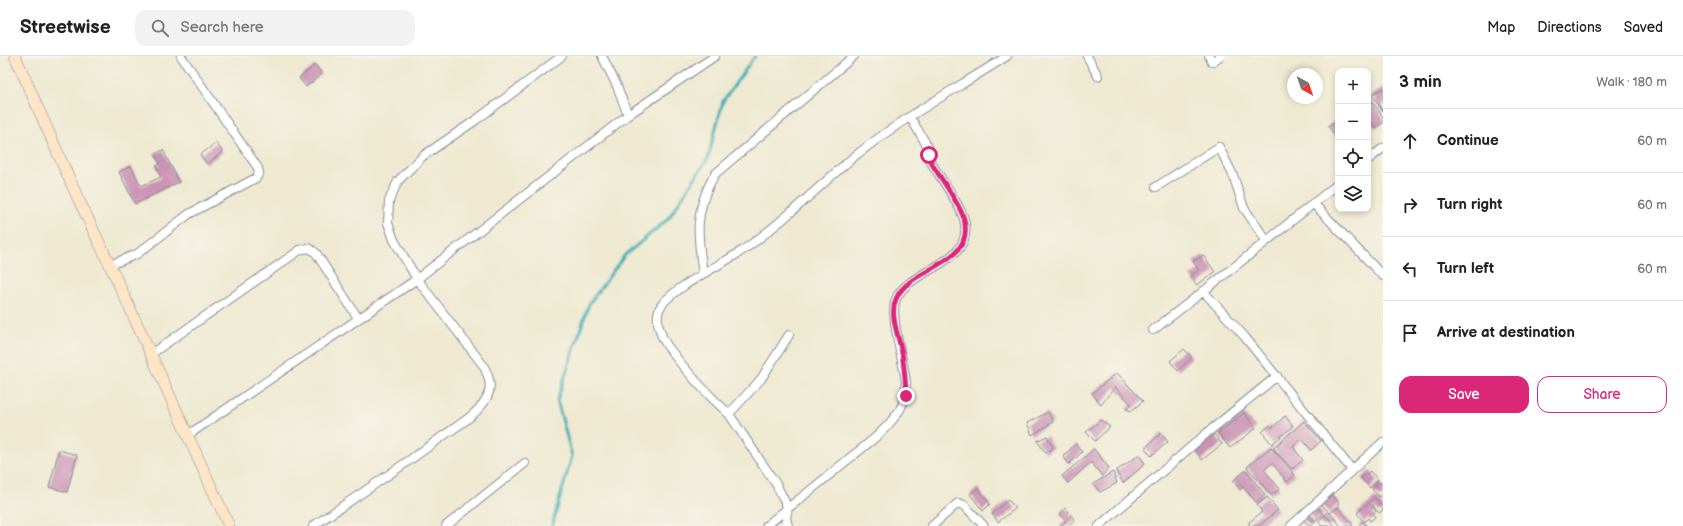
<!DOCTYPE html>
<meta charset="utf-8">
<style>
body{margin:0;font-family:"Balsamiq Sans",sans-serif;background:#f2f2f2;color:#222}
.controls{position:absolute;right:12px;top:12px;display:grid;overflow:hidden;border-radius:8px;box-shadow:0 2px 6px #0003}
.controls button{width:36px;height:36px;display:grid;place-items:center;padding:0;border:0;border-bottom:1px solid #e0e0e0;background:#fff;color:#222;font:20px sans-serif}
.compass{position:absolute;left:1287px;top:12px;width:36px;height:36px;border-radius:50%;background:#fff;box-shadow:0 2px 6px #0003;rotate:140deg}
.stop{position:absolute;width:12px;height:12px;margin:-9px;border:3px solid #db2777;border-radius:50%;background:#fff}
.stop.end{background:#db2777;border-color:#fff;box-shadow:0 1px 4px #0008}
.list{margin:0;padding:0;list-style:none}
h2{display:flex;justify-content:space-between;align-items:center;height:52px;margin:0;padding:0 16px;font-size:17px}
h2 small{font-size:13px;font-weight:400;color:#767676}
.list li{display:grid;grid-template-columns:26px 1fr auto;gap:12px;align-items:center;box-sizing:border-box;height:64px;padding:0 16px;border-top:1px solid #e0e0e0}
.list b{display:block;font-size:15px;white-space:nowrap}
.list em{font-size:13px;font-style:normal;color:#767676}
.actions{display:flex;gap:8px;padding:12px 16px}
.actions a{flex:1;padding:9px 0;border:1px solid #db2777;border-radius:12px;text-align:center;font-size:14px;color:#db2777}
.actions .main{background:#db2777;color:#fff}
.icon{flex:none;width:22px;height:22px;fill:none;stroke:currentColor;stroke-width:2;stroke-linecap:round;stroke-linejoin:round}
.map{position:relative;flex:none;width:1383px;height:470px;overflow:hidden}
header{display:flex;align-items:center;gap:24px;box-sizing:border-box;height:56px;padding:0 20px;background:#fff;border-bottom:1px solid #e0e0e0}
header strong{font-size:19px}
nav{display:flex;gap:22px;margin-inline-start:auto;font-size:14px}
.search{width:280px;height:36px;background:#f2f2f2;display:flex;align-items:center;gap:10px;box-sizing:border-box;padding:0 14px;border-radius:12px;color:#767676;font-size:15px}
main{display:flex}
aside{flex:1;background:#fff}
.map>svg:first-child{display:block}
</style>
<header>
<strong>Streetwise</strong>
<div class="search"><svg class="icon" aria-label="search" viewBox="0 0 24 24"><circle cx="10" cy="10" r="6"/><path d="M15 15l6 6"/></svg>Search here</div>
<nav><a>Map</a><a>Directions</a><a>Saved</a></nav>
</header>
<main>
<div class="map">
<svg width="1383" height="470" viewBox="0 0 1383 470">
<rect width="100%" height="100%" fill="#f7f3e8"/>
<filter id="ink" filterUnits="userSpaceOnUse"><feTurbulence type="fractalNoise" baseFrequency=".025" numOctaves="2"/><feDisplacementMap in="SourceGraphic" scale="8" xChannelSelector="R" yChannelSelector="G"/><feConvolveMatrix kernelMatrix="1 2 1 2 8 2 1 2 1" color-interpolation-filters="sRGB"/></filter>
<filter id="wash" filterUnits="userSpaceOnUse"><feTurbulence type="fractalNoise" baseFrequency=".012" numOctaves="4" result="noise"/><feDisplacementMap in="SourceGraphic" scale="16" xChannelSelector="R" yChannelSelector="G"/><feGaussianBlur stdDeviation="0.9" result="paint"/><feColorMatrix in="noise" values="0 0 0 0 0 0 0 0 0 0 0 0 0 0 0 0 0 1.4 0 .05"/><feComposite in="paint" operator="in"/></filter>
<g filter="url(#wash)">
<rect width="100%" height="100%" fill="#eee9d0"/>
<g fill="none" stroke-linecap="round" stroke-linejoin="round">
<path stroke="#3aacb4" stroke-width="3" d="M552,470L572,400L557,344L589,248L624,200L668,163L708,102L723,45L755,0"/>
</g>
<g id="blocks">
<path fill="#ca91b3" d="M315,9L322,18L306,31L299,22Z
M1383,32V56L1372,38Z
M1369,41L1383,61V67L1375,72L1368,61Z
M1338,63V84L1328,70Z
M216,87L223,96L207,108L200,99Z
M163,94L179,126L135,148L119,116L131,110L141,130L161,121L156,110L160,108L155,98Z
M1203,199L1215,216L1197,229L1190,220L1199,214L1193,206Z
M1184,293L1192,301L1178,315L1170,305Z
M1117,317L1143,345L1131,355L1126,353L1131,348L1115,331L1101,349L1092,337Z
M1048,356L1053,366L1032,379L1027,367Z
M1244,357L1256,372L1230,392L1218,377Z
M1285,360L1293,370L1272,388L1262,376L1270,369L1272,372Z
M1101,364L1110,371L1095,385L1086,376Z
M1304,365L1321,385L1311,394L1302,383L1293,391L1303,404L1292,413L1273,392Z
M1161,377L1168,386L1151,400L1145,392Z
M1213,377L1222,388L1202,404L1193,392Z
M1047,380L1053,392L1046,397L1037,385Z
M1076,388L1082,396L1069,408L1063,400Z
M1271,391L1295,419L1287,426L1272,407L1264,414L1280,433L1271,439L1247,411Z
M1094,393L1109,412L1102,420L1091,406L1068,427L1062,420Z
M59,394L77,399L67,436L49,431Z
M1139,399L1145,408L1123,427L1116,415Z
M1246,414L1265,439L1256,446L1243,431L1240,434L1233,425Z
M1370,415L1378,424L1370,432L1361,422Z
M1113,416L1117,427L1100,436L1093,428Z
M1380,426L1383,430V438L1379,441L1372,433Z
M978,432L990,448L983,455L970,438Z
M1332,439L1339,447L1329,457L1321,448Z
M1267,441L1278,454L1259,470H1251L1248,467L1262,456L1257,449Z
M1375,442L1383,451V454L1379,457L1372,449L1376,455L1373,458L1375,461L1370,465L1368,462L1364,466L1357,457Z
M1008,444L1016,452L998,466L992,458Z
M1317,451L1323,458L1315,465L1309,458Z
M1338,451L1353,469L1351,470H1341L1330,457Z
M1065,452L1075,464L1067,470H1059L1066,465L1060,458Z
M1325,459L1335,470H1322L1318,465Z
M1308,460L1314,467L1310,470L1303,464Z
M1362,466L1367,470H1358Z"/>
</g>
</g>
<g filter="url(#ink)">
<use href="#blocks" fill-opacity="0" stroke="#848c97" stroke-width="1"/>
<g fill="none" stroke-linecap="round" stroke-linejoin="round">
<g stroke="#848c97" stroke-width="10">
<path id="street" d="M1087,0L1098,20
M1209,0L1212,6L1220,0
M628,59L715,0
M1368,104L1383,92
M1156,131L1219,91L1233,119L1244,152L1266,184
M1313,147L1383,220
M110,209L137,198L189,158L256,122L259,117L258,112L181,0
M703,218C697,178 694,154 715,118L854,0
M1204,236L1244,280L1352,414
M1153,274C1216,227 1276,177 1338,128
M151,298L300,194L309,192L316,197L358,262
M729,358C708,339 685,314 668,291C661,281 655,265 659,254C665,236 720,209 737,198C780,170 816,132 855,100C902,62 956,33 1007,0
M188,379L417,223L628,59L617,30L602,0
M313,470C356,441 400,412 443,380C457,370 477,359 486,343C493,331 489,320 483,309L417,223L394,184L388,167L389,145L398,125L423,100L476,64L562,0
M446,470L525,407
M766,470C793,448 820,427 846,405C865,390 886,375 899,355C905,346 906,337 906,326C904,307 889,258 896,243C910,211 976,209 964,163C960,148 941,123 932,108L929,102L928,91L910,61
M788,470L786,462L788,452L776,428L729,358L761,323L789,279
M932,470L958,447L964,449L984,470
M1099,470L1207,377L1277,320
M1291,470L1383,386"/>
</g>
<g stroke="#848c97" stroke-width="12">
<path id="secondary" d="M15,0L76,138L116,222L229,470"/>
</g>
<use href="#street" stroke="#fff" stroke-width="8"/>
<use href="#secondary" stroke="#fde5c5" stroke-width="11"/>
</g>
</g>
<g fill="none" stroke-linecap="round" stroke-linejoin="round" filter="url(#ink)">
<path stroke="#db2777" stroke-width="5" d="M906,340C906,325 904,311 902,297C899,281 889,259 896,243C909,210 976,210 964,163C960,148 941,123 932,108L929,99"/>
</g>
</svg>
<div class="controls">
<button>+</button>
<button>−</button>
<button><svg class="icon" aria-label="locate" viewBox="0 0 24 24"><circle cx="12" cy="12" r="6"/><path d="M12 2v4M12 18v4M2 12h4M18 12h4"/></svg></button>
<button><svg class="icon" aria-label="layers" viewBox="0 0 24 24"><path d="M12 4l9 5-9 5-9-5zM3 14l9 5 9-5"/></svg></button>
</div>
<svg class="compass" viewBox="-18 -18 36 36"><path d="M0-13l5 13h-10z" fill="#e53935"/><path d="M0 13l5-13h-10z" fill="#767676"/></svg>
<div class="stop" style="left:929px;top:99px"></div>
<div class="stop end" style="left:906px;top:340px"></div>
</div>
<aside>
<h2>3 min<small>Walk · 180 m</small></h2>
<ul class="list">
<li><svg class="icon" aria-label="ahead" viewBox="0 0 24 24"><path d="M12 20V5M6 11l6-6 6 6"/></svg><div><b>Continue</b></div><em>60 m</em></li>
<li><svg class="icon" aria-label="right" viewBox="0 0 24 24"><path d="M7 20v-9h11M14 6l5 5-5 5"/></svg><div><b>Turn right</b></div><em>60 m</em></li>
<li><svg class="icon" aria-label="left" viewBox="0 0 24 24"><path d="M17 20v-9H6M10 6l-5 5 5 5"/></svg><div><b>Turn left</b></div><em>60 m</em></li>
<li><svg class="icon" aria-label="arrive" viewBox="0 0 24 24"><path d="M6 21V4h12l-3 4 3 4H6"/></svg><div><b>Arrive at destination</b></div></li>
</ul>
<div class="actions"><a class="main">Save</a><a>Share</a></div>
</aside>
</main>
